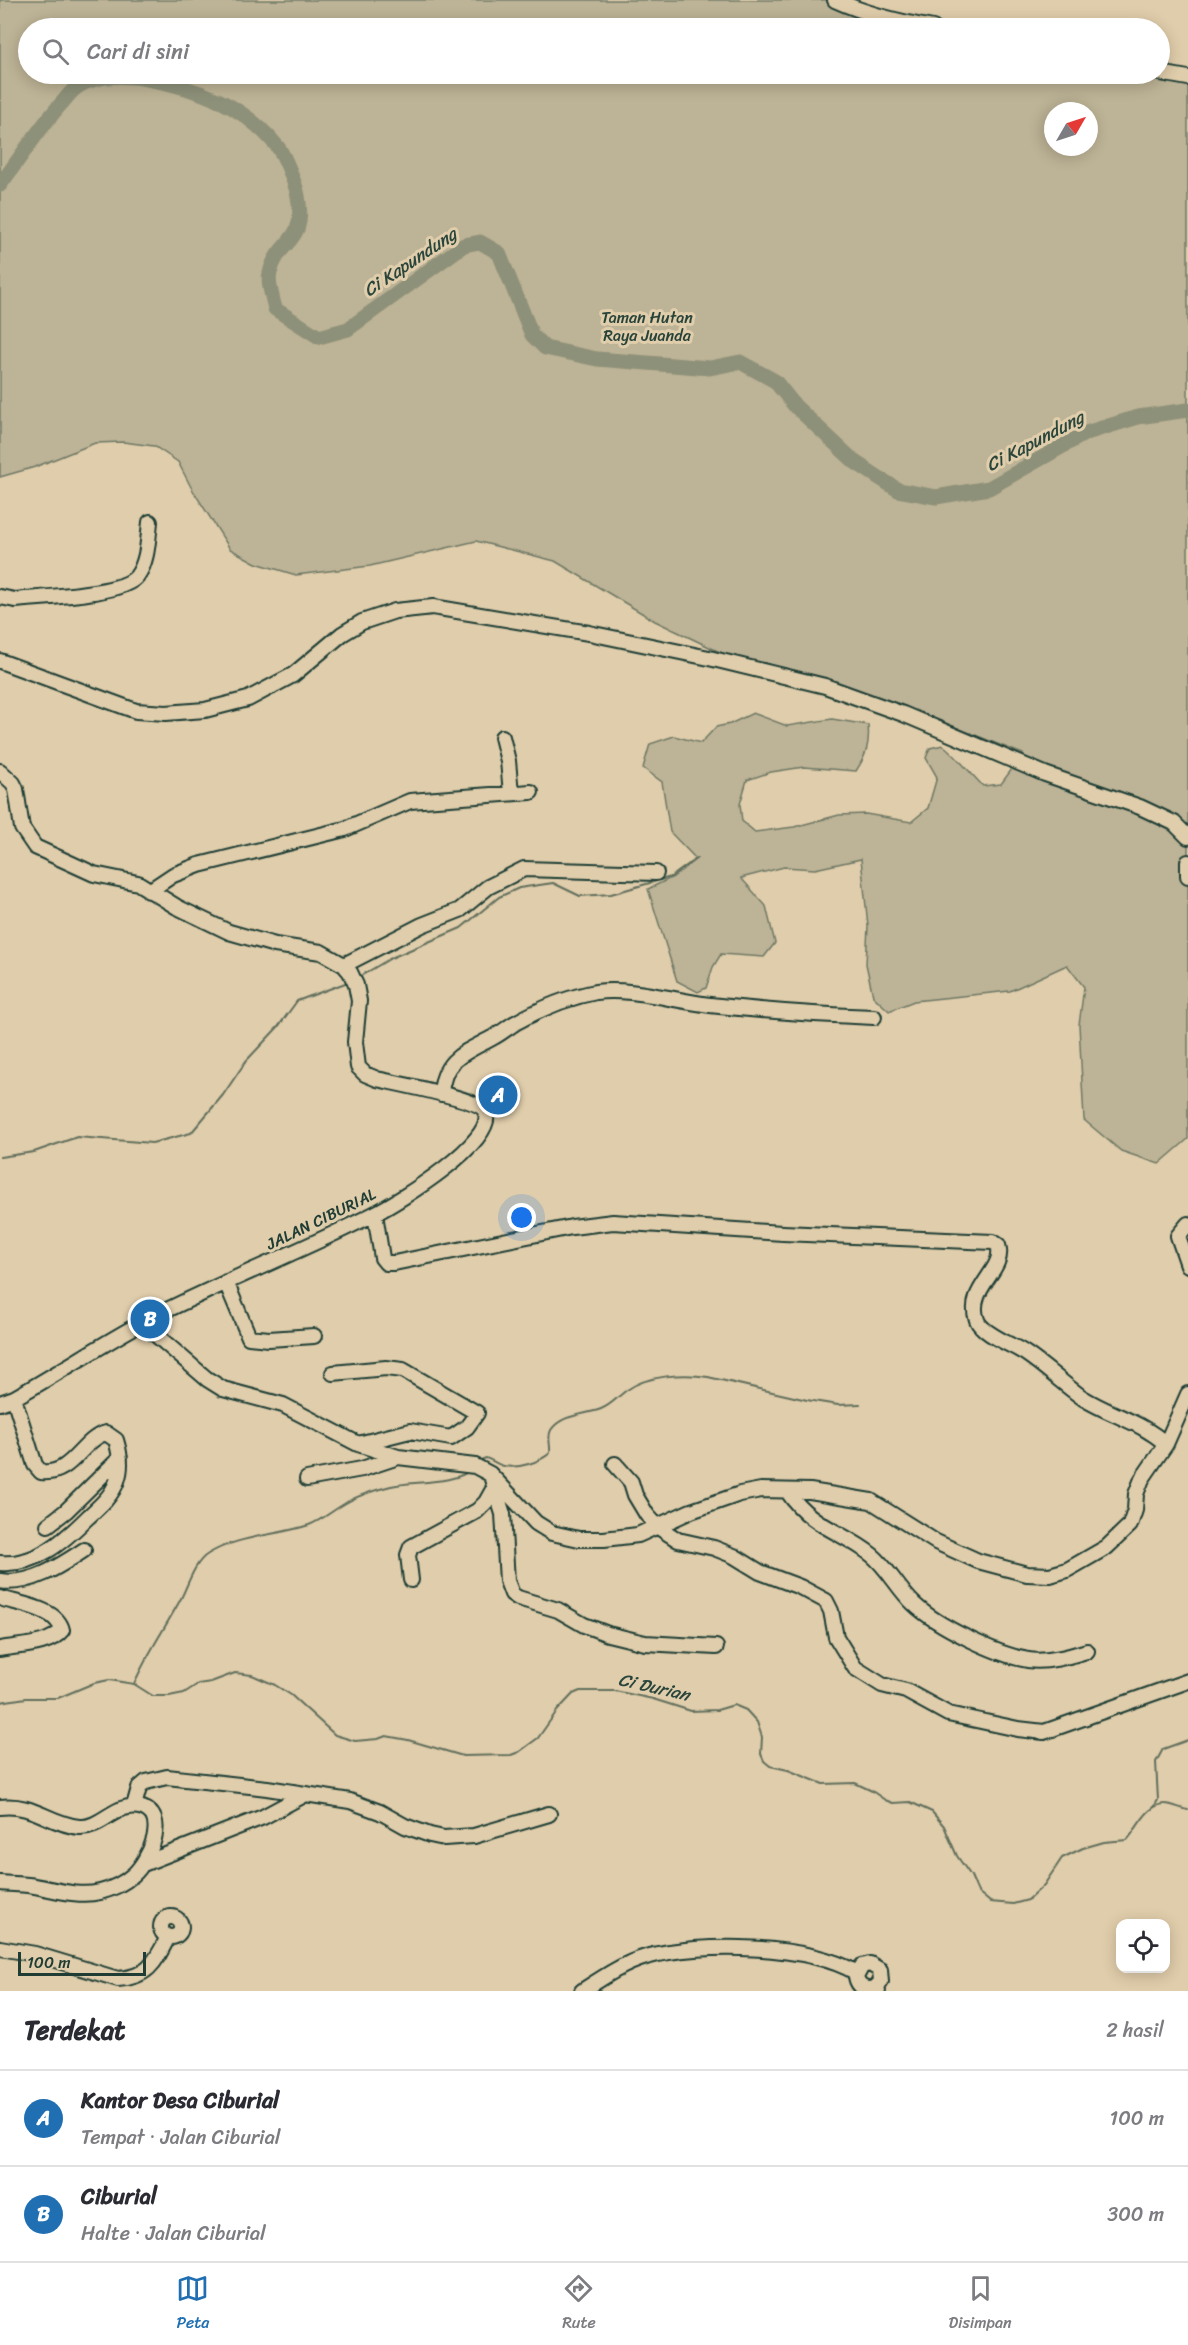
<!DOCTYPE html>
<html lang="id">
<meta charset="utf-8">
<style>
body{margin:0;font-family:Sriracha,sans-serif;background:#f7f7f7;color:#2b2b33}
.controls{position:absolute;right:18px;bottom:18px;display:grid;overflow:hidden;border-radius:12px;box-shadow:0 3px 15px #0003}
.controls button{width:54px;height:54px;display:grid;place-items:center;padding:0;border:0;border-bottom:2px solid #e1e1e2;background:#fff;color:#2b2b33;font:30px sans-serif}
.compass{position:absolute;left:1044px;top:102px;width:54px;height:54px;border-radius:50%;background:#fff;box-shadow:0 3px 15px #0003;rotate:51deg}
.scale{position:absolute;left:18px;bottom:15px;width:128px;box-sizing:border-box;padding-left:6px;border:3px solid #1f3d34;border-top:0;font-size:16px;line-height:21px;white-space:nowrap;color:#1f3d34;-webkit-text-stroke:4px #e0cdab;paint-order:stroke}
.you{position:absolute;left:522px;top:1218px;width:21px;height:21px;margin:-15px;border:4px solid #fff;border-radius:50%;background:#1a73e8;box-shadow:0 0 0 9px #1a73e833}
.badge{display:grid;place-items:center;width:39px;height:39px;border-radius:50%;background:#1f6fb2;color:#fff;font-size:20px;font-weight:700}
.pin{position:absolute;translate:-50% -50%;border:3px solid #fff;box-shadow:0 2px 6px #0006}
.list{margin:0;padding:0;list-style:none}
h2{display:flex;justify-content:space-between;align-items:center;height:78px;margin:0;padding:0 24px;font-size:26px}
h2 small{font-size:20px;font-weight:400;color:#7c7c81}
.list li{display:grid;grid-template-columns:39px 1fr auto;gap:18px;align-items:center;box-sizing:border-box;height:96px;padding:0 24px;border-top:2px solid #e1e1e2}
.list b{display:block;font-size:22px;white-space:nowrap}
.list p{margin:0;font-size:20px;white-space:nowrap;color:#7c7c81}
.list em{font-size:20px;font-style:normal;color:#7c7c81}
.icon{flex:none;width:33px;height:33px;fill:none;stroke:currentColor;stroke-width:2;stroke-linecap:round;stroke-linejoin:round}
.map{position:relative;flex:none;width:1188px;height:1991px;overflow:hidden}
.search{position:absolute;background:#fff;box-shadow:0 3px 15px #0003;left:18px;right:18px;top:18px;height:66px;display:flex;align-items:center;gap:15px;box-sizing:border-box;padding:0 21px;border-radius:33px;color:#7c7c81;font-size:22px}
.sheet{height:270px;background:#fff}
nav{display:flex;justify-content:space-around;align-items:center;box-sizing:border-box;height:84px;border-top:2px solid #e1e1e2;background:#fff;font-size:16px;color:#7c7c81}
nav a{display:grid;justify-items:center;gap:3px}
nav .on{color:#1f6fb2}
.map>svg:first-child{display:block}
</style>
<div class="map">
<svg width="1188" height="1991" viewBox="0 0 1188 1991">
<rect width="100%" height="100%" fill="#e0cdab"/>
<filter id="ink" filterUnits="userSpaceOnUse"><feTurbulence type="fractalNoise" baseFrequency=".0167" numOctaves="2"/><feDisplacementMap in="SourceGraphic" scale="12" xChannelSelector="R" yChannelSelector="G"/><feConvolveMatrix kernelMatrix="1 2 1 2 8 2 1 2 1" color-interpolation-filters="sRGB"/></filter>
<g filter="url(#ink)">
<path fill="#bdb396" stroke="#6e7865" stroke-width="1.5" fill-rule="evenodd" d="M0,0H856L887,16L945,28H28V74L1188,73V1139L1159,1164L1121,1151L1084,1120L1079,1025L1084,987L1067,965L1010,991L914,1001L889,1011L873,996L866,964L868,926L861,859L815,869L784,867L741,878L766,906L775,943L764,957L721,954L713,967L706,988L698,992L677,981L648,889L673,877L696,859L670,832L662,782L643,768L650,744L674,736L701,743L716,727L730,724L753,713L787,726L832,719L868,725C870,744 866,756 856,771L804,767L771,772L747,780L740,804L742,821L755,832L794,827L839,815L866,814L911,822L928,808L937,777L926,758L930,748L943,745C958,757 969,772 983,786L1001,784L1023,754L885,699L819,687L751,667L655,621L555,561L476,541L370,566L296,575L256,563L230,549L192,489L178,462L154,446L123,442L95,443L35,467L0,477ZM1053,111H1089V147H1053Z"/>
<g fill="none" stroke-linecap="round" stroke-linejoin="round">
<path stroke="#626f5d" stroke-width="2" d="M359,977L391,958L461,928L499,897L519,888L553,883L580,896L611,894L671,877L697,858
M0,1157L34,1152L77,1137L152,1143L191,1133L223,1095L246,1061L278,1027L297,1001L348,982
M478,1461L486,1458C492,1460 498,1465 504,1466C518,1469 540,1462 550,1453C551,1445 547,1437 551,1430C562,1414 585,1415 601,1409C612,1405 618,1396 627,1390C647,1375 685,1373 708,1377L807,1400L838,1405L860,1404
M134,1684C146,1656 163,1631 178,1604C187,1589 193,1563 208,1554C239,1535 276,1536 309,1525C322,1520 332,1511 344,1504C358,1495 375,1490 391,1486C411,1481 456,1484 470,1470
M0,1702L26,1698H58L94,1683L109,1680L134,1684L153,1696H169L184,1693L198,1684L211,1682L235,1673L252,1675L275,1685L291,1695L335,1735L355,1741L378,1739L386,1736L408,1740L463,1756L511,1755L519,1752L538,1738L557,1711L573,1694L580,1691H615L653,1699L691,1711L717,1710L734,1705L746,1710L757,1722L762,1737L761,1754L764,1761L770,1766L788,1770L823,1784L855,1783L872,1791L885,1800L893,1803L910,1802L932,1812L944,1826L957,1856L971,1876L978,1892L990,1902L1013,1904L1028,1900L1044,1885L1062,1858L1083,1848L1104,1842L1127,1840C1138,1828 1147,1804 1165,1804C1172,1804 1181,1809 1188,1810
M1154,1807L1158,1800L1156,1762L1163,1749L1188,1740"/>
<path stroke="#8e9179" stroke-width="15" d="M0,185C20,158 38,130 60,105C65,100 70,92 76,88C110,63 184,85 220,101C241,111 262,128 277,146C284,154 296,185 298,196C307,245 279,237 270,273C267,283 273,298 275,309L319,337L348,329L464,245L480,242L499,253L532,335L545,348L597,359L710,368L740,362L775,381L795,406L855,462L898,490L936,497L989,488L1086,433L1138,417L1188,410"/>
<g stroke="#1f3d34" stroke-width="18">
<path id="minor" d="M835,0C866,14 899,22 933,28
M1160,73L1188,78
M0,597L15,600C39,597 124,595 137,576C148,561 148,539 150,522
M0,661L136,711L166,713L205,710L248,699L293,675L342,634L362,622L395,611L433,607L589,633L709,658L825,686L903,714L1045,774L1140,807L1174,823L1188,837
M502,737L508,761L511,793
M0,771L13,783L16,789L22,828L35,847L94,874L138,883L177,907L229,932L275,945L321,952L344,965L350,972L356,985L359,1001L355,1042L358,1067L365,1074L377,1079C394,1083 479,1099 485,1111C500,1140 396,1203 374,1214C300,1252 221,1282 147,1320C102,1344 59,1373 14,1398L0,1403
M1188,862V876
M149,891L173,875L199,865L345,829L410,801L531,792
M344,965L422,925L460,910L488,887L524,869L656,873
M441,1094C443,1059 464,1053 492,1038C500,1034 507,1028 515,1023C540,1009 569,997 596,992C629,987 676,1001 710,1005C764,1011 819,1015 874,1017
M1188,1224L1178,1236L1188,1265
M226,1282L249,1337L269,1339L314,1336
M142,1323L207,1379L223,1389L283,1405L358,1444L398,1457L475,1466L490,1474L536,1523L552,1533L579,1539H604L638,1535L691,1511L740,1494L761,1490L810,1491L871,1501L936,1542L978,1561L1027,1574L1050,1575L1067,1570L1107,1547L1130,1525L1135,1510L1136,1494L1142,1479L1166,1444C1140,1421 1112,1416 1083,1398C1063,1384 1046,1367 1025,1353C1013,1345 982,1334 977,1320C965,1288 1007,1270 998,1245L993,1242L783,1233L613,1222L572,1227L394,1263H386L382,1258L375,1214
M333,1373L386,1368L403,1370L477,1413L467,1427L451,1438L410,1431L358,1444
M1166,1444L1188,1394
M615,1464L631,1482L635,1495L647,1515L658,1527L678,1540L714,1548L734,1556L760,1572L800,1587L826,1601L831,1611L836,1637L855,1668L882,1685L906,1691L948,1714L1018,1729L1044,1732L1188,1681
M307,1479L362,1469L398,1457
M492,1479L503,1514L507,1581L512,1594L518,1598L558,1610L584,1625L608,1634L645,1643L716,1647
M788,1492C811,1527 842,1531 872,1555C888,1568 898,1589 914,1604C937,1626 997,1655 1028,1660C1047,1663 1070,1656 1087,1651
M48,1525L66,1511L120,1458
M0,1563C36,1566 64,1541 88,1517C99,1507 112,1496 117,1481C122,1468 120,1453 116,1440L106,1433C82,1439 72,1476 41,1472L35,1465L14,1398
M411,1580L408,1555L411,1547L477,1511L486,1502L495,1486
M0,1581C30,1586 60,1566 84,1550
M0,1598C18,1604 57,1608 62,1630C49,1646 20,1645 0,1649
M134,1806L139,1788L146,1782L167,1777L267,1788L350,1801L380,1812L405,1826L430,1835L444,1838L474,1836L549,1814
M0,1807C34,1803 49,1824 79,1827C101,1829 116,1802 139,1807C172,1814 148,1862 133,1875C124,1883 112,1889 100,1892C77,1898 51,1888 28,1885C18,1884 9,1884 0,1883
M143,1864L263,1817L304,1795
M161 1927a10 10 0 1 1 20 0a10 10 0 1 1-20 0Z
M0,1948L35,1954L118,1979C149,1977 155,1962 168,1937
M875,1988L881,1982L880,1970L870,1964L862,1966L856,1977C858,1987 865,1991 875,1988L878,1991
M582,1991C602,1978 622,1964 646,1957C700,1942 808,1944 857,1973"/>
</g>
<use href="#minor" stroke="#e0cdab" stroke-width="14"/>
</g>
</g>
<g text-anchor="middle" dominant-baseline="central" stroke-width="6" stroke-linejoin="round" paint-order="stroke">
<g font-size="16" fill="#274339" stroke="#e0cdab">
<text x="647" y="317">Taman Hutan<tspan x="647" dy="18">Raya Juanda</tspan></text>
</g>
<g font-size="16" fill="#1f3d34" stroke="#e0cdab">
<text transform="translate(321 1219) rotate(-26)">JALAN CIBURIAL</text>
</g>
<g font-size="18" font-style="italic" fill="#2a453b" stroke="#e0cdab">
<text transform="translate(410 262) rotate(-34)">Ci Kapundung</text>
<text transform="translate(1035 441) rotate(-28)">Ci Kapundung</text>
<text transform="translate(654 1687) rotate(13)">Ci Durian</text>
</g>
</g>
</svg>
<div class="controls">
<button><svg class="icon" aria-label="locate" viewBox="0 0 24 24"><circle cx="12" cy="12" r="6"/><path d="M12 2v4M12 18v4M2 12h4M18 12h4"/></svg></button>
</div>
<svg class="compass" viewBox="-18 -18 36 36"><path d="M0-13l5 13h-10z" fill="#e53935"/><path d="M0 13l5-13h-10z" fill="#7c7c81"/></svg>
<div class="scale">100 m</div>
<div class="you"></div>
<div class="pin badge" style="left:498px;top:1095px">A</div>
<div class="pin badge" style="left:150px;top:1319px">B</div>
<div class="search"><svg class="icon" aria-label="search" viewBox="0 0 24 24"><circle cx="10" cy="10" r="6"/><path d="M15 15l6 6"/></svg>Cari di sini</div>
</div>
<section class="sheet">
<h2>Terdekat<small>2 hasil</small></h2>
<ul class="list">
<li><span class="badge">A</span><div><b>Kantor Desa Ciburial</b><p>Tempat · Jalan Ciburial</p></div><em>100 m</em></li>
<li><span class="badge">B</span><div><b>Ciburial</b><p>Halte · Jalan Ciburial</p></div><em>300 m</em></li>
</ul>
</section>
<nav>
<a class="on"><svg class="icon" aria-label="map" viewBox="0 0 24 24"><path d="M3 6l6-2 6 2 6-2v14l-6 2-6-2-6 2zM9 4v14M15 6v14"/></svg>Peta</a>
<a><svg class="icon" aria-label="directions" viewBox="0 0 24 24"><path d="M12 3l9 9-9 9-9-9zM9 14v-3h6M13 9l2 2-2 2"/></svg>Rute</a>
<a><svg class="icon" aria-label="saved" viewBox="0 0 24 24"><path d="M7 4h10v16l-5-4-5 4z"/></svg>Disimpan</a>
</nav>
